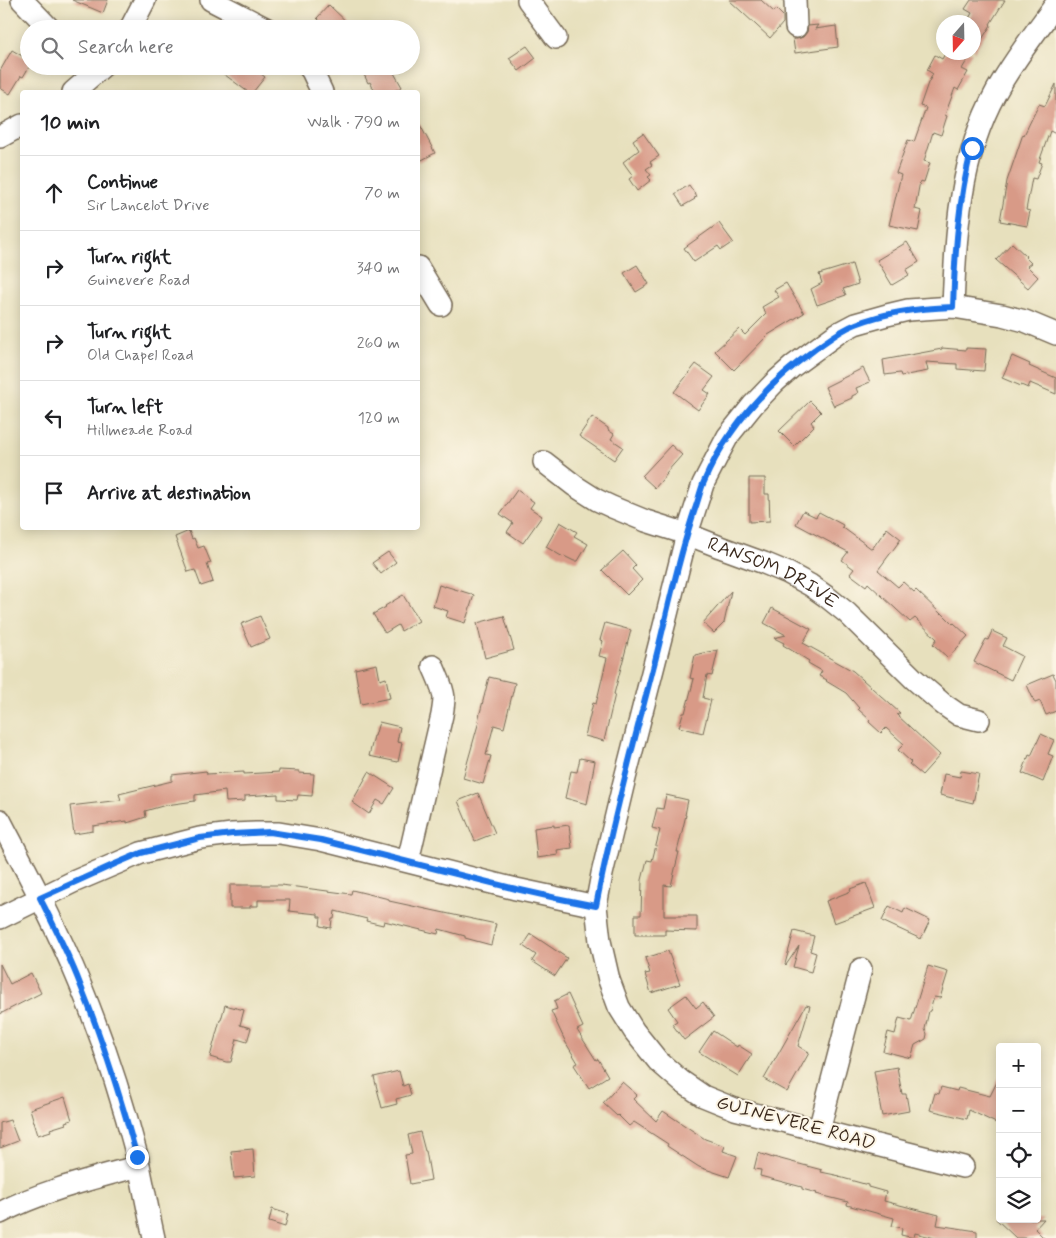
<!DOCTYPE html>
<meta charset="utf-8">
<style>
body{margin:0;font-family:Mynerve,sans-serif;background:#f6f6f6;color:#202124}
.controls{position:absolute;right:15px;bottom:15px;display:grid;overflow:hidden;border-radius:5px;box-shadow:0 2px 12px #0003}
.controls button{width:45px;height:45px;display:grid;place-items:center;padding:0;border:0;border-bottom:1px solid #e0e0e0;background:#fff;color:#202124;font:25px sans-serif}
.compass{position:absolute;left:936px;top:15px;width:45px;height:45px;border-radius:50%;background:#fff;box-shadow:0 2px 12px #0003;rotate:200deg}
.stop{position:absolute;width:15px;height:15px;margin:-11px;border:4px solid #1a73e8;border-radius:50%;background:#fff}
.stop.end{background:#1a73e8;border-color:#fff;box-shadow:0 1px 5px #0008}
.list{margin:0;padding:0;list-style:none}
h2{display:flex;justify-content:space-between;align-items:center;height:65px;margin:0;padding:0 20px;font-size:21px}
h2 small{font-size:16px;font-weight:400;color:#757577}
.list li{display:grid;grid-template-columns:32px 1fr auto;gap:15px;align-items:center;box-sizing:border-box;height:75px;padding:0 20px;border-top:1px solid #e0e0e0}
.list b{display:block;font-size:19px;white-space:nowrap}
.list p{margin:0;font-size:16px;white-space:nowrap;color:#757577}
.list em{font-size:16px;font-style:normal;color:#757577}
.icon{flex:none;width:28px;height:28px;fill:none;stroke:currentColor;stroke-width:2;stroke-linecap:round;stroke-linejoin:round}
.map{position:relative;flex:none;width:1056px;height:1238px;overflow:hidden}
.search{position:absolute;background:#fff;box-shadow:0 2px 12px #0003;left:20px;top:20px;width:400px;height:55px;display:flex;align-items:center;gap:12px;box-sizing:border-box;padding:0 18px;border-radius:28px;color:#757577;font-size:19px}
.panel{position:absolute;background:#fff;box-shadow:0 2px 12px #0003;left:20px;top:90px;width:400px;height:440px;border-radius:5px}
.map>svg:first-child{display:block}
</style>
<div class="map">
<svg width="1056" height="1238" viewBox="0 0 1056 1238">
<rect width="100%" height="100%" fill="#fcf5e5"/>
<filter id="ink" filterUnits="userSpaceOnUse"><feTurbulence type="fractalNoise" baseFrequency=".02" numOctaves="2"/><feDisplacementMap in="SourceGraphic" scale="10" xChannelSelector="R" yChannelSelector="G"/><feConvolveMatrix kernelMatrix="1 2 1 2 8 2 1 2 1" color-interpolation-filters="sRGB"/></filter>
<filter id="wash" filterUnits="userSpaceOnUse"><feTurbulence type="fractalNoise" baseFrequency=".0096" numOctaves="4" result="noise"/><feDisplacementMap in="SourceGraphic" scale="20" xChannelSelector="R" yChannelSelector="G"/><feGaussianBlur stdDeviation="1.12" result="paint"/><feColorMatrix in="noise" values="0 0 0 0 0 0 0 0 0 0 0 0 0 0 0 0 0 1.4 0 .05"/><feComposite in="paint" operator="in"/></filter>
<g filter="url(#wash)">
<rect width="100%" height="100%" fill="#e7e0bd"/>
<g id="blocks">
<path fill="#d89a87" d="M72,0H108L103,13Z
M729,0H761L774,12L776,9L783,16V23L770,38Z
M971,0H1005L990,24L991,25L974,52V22H967L972,13L965,9Z
M329,5L354,29H328L317,18Z
M818,25L815,29L836,26L838,47L795,53L793,39H797L803,37L807,32L808,26Z
M527,46L536,58L519,71L509,58Z
M12,50L29,60V67L23,77L21,76L10,94L0,88V71Z
M946,52H972L962,69L968,72L958,90L955,88L945,115L947,116L941,135L933,132L924,161L930,163L924,182L920,181L915,209L922,211L918,231L889,225L901,175L896,173L908,140L914,142L926,108L920,106L928,83L933,74L927,70L935,55L942,59Z
M213,66H251L265,77L253,92H248Z
M360,66H390L402,87L392,92H375L370,82L368,83Z
M1056,84V134L1050,131L1039,162L1042,163L1036,179L1032,178L1026,210L1030,211L1027,226L1000,221L1007,181L1023,134L1024,135L1039,104L1045,106Z
M418,121L435,153L418,162Z
M643,133L659,156L650,162L652,165L646,169L651,175L648,177L651,180L637,191L629,179L633,176L623,162L639,150L633,140Z
M689,185L697,197L694,198L695,199L683,206L675,194Z
M719,223L733,242L721,250L718,246L694,262L684,248Z
M907,242L919,262L906,270L909,275L892,285L877,260Z
M1012,243L1026,256L1025,257L1031,263L1027,266L1038,277L1028,288L996,260Z
M852,264L858,284L843,289L846,295L817,305L811,289L822,283L819,274Z
M637,265L649,284L636,292L624,273Z
M786,283L804,313L768,335L734,370L715,351L739,329L745,335L766,314L762,307L779,297L774,290Z
M942,348L966,350V348L986,349L984,371L957,369V364L926,362L928,371L901,376L900,373L885,375L883,360L942,349Z
M1012,356L1030,364L1029,366L1056,378V394L1030,383L1028,388L1021,385V386L1002,378Z
M696,364L714,377L704,390L710,394L698,410L674,392Z
M863,368L870,382L856,388L858,393L852,396V398L834,406L825,387Z
M810,401L821,412L811,422L814,426L794,446L779,431Z
M592,417L608,428V430L614,434L611,439L623,447L614,460L579,436Z
M671,445L682,455L666,473L667,474L655,488L642,476Z
M749,478H765V494H769L770,521L749,522Z
M517,490L534,502L530,508L542,516L523,543L507,532L513,523L500,514Z
M803,511L816,517L819,512L843,525L842,527L872,549L887,528L901,539L878,570L898,587L903,582L914,592L916,590L941,614L942,613L953,624L954,623L968,636L948,658L933,644L937,639L915,618L910,622L868,583L866,586L850,574L854,569L842,560L848,552L796,524Z
M560,522L577,532L574,536L588,544L578,561H574L564,556L563,557L546,547Z
M189,531L192,539L194,538L198,548L204,546L211,563L207,564L213,582L201,586L195,570L188,572L175,537Z
M623,551L636,565L632,569L642,580L627,595L602,570Z
M388,552L396,562L381,574L372,563Z
M439,585L445,587V586L474,595L465,623L446,617L448,611L433,606Z
M731,591L724,623L714,633L703,623Z
M403,595L419,621L401,631L398,625L385,633L373,614L386,607L385,606Z
M772,608L811,629L803,643L853,671L900,713L897,715L940,755L922,775L909,764L911,762L898,750L904,744L886,728L881,733L869,722L870,720L858,709L859,708L846,693L826,681L827,680L819,676L822,671L808,663L809,661L783,645L784,643L774,638L786,635L764,623Z
M260,616L270,639L251,647L241,624Z
M504,616L514,650L485,658L477,623Z
M605,623L631,630L614,694H615L604,741L585,736L593,703L596,704L607,658L599,656L603,641L600,640Z
M992,631L1007,638L1003,646L1022,656L1011,680L974,662L986,639L988,640Z
M718,650L712,676L707,675L703,698L711,700L703,733L679,727L683,713H685L694,679L690,678L695,655Z
M377,664L380,680L386,678L390,698L361,704L355,669Z
M1053,674L1056,680V711L1046,715L1040,701L1035,703L1027,685Z
M489,677L515,683L504,728L494,725L486,755L491,756L483,784L463,778L479,721H478Z
M379,722L400,727L397,742L402,743L398,762L369,756L374,736H375Z
M1041,734L1054,740L1048,754L1053,756L1043,782L1022,773L1029,755L1031,756Z
M580,758L595,761L587,804L565,798L571,771L577,772Z
M279,770L299,771V773L314,774L312,796L298,795L297,800L278,799V794L245,796V801L226,802L225,791L195,795V801L166,805L145,811L146,817L127,823V821L93,826V831L74,834L70,806L121,800L119,794L172,781V775L206,771L207,774L244,772V774L279,772Z
M961,771L979,774L973,803L940,795L944,774L960,777Z
M369,772L394,788L384,804L377,800L369,814L352,802Z
M478,793L495,833L475,841L458,801Z
M666,795L688,800L685,815H686L677,852H679L671,886L664,885V916H697V931L665,930V935H635V915H641L642,880L647,860L652,861L660,830L652,828L657,808L663,809Z
M554,825V827L569,825L572,848L557,850L558,855L537,858L534,828Z
M866,883L875,908L834,923L826,901L851,891L850,889Z
M230,885H281L351,894L352,890L389,899V901L496,924L491,945L465,938V936L439,929L438,934L384,921L383,925L366,921L367,919L335,911L334,919H332L331,928L320,926L321,917H318V914L289,911L290,900H258V906H250V908H230Z
M889,906L903,913L905,908L930,920L921,939L882,921Z
M794,931L814,936L810,951L816,953L811,972L793,967L799,946L786,965L785,964Z
M531,934L567,958L555,976L532,961L536,955L523,946Z
M668,951L680,984L651,993L645,974L650,973L645,958Z
M0,964L10,984L31,973L41,993L0,1014Z
M928,966L948,972L940,998L934,997L930,1011H929L925,1029L927,1034L926,1039L915,1045L911,1058L883,1051L888,1032L895,1034L899,1018L911,1021Z
M568,994L583,1027L577,1030L596,1060L598,1059L608,1076L589,1088L574,1065L578,1063L566,1043L551,1011L557,1009L554,1001Z
M686,995L696,1008L703,1002L714,1017L684,1040L672,1024L677,1021L668,1008Z
M225,1005L244,1010L240,1025L251,1028L247,1042L237,1039L231,1062H226L210,1057L220,1020H221Z
M806,1005L810,1006L798,1046L809,1053L787,1092L764,1079Z
M713,1031L737,1047L738,1045L752,1054L738,1076L699,1052Z
M897,1067L902,1094H906L909,1111L882,1116L874,1071Z
M399,1071L403,1086L408,1084L411,1095L396,1099L397,1104L382,1108L374,1077Z
M1000,1076V1115L996,1123L969,1110L967,1119L930,1110L935,1093L939,1094L941,1087L957,1091L958,1088L990,1096Z
M622,1082L637,1095L633,1099L656,1121L663,1111L705,1139L725,1146L723,1151L737,1156L729,1177L699,1167L667,1146L668,1144L634,1122L629,1126L618,1115L617,1116L603,1103Z
M65,1097L72,1120L65,1122L66,1124L50,1129L51,1131L38,1135L30,1109Z
M10,1120L18,1141L0,1148V1123Z
M420,1132L425,1151H426L431,1180L410,1184L405,1155L412,1154L408,1135Z
M253,1149L255,1176L234,1178L231,1151Z
M758,1153L773,1158V1157L822,1170L821,1172L840,1176L839,1177L868,1185V1187L886,1192L884,1201L939,1215L937,1225L977,1231V1238H935L915,1233L914,1238L901,1235L902,1228L892,1226L894,1218L847,1205L848,1202L816,1194L817,1193L802,1189V1187L760,1176L761,1170L754,1169Z
M272,1209L288,1214L285,1227L269,1222Z
M996,1219H1044L1035,1229L1044,1238H1016Z"/>
</g>
</g>
<g filter="url(#ink)">
<use href="#blocks" fill-opacity="0" stroke="#776a56" stroke-width="1"/>
<g fill="none" stroke-linecap="round" stroke-linejoin="round">
<g stroke="#776a56" stroke-width="24">
<g id="minor">
<path d="M22,0L50,29"/>
<path d="M211,0L267,29"/>
<path d="M528,0L556,38"/>
<path d="M795,0L796,27"/>
<path d="M130,29L145,0"/>
<path d="M308,66L312,71L322,92"/>
<path d="M73,92L103,66"/>
<path d="M0,137L22,125"/>
<path d="M418,267L441,305"/>
<path d="M953,307C956,233 959,159 996,92C1013,61 1035,33 1056,4"/>
<path id="s1" d="M544,462L575,486L597,500L612,507L646,521L687,534L720,547L764,563L788,573L810,585L827,597L847,613L914,679L943,704L959,715L979,720"/>
<path d="M0,820C28,874 57,928 80,984C103,1040 122,1098 137,1156C143,1183 148,1211 154,1238"/>
<path d="M408,861L442,715C443,709 444,703 444,698C443,687 437,676 433,666"/>
<path d="M0,918L73,882L141,853L200,838L232,834L256,833H279L321,840L516,889L596,906"/>
<path d="M819,1130L861,969"/>
<path d="M963,1167L735,1109L703,1096L681,1081L658,1061L634,1031L619,1007L609,980L600,941L596,906L602,874L623,786L665,622L687,534L703,484L720,451L728,436L753,405L775,382L793,366L838,333L855,324L887,315L908,310L953,307L1002,315L1025,321L1056,334"/>
<path d="M0,1213C44,1190 92,1179 139,1166"/>
</g>
</g>
<use href="#minor" stroke="#fff" stroke-width="21"/>
</g>
</g>
<g fill="none" stroke-linecap="round" stroke-linejoin="round" filter="url(#ink)">
<path stroke="#1a73e8" stroke-width="6" d="M137,1157C121,1098 103,1041 80,984C69,955 54,926 40,898L115,864L141,853L200,838L232,834L270,832L321,840L516,889L556,898L596,906C612,823 634,742 655,661C668,610 678,559 695,509C698,501 700,492 703,484C726,429 766,385 814,350C827,341 840,330 856,324C886,312 920,308 953,307C955,253 958,201 972,148"/>
</g>
<g text-anchor="middle" dominant-baseline="central" stroke-width="4" stroke-linejoin="round" paint-order="stroke">
<g font-size="19" fill="#3b2a1e" stroke="#fcf5e5">
<text stroke="none"><textPath href="#s1" startOffset="256">RANSOM DRIVE</textPath></text>
<text transform="translate(796 1123) rotate(15)">GUINEVERE ROAD</text>
</g>
</g>
</svg>
<div class="controls">
<button>+</button>
<button>−</button>
<button><svg class="icon" aria-label="locate" viewBox="0 0 24 24"><circle cx="12" cy="12" r="6"/><path d="M12 2v4M12 18v4M2 12h4M18 12h4"/></svg></button>
<button><svg class="icon" aria-label="layers" viewBox="0 0 24 24"><path d="M12 4l9 5-9 5-9-5zM3 14l9 5 9-5"/></svg></button>
</div>
<svg class="compass" viewBox="-18 -18 36 36"><path d="M0-13l5 13h-10z" fill="#e53935"/><path d="M0 13l5-13h-10z" fill="#757577"/></svg>
<div class="stop" style="left:972px;top:148px"></div>
<div class="stop end" style="left:137px;top:1157px"></div>
<div class="search"><svg class="icon" aria-label="search" viewBox="0 0 24 24"><circle cx="10" cy="10" r="6"/><path d="M15 15l6 6"/></svg>Search here</div>
<section class="panel">
<h2>10 min<small>Walk · 790 m</small></h2>
<ul class="list">
<li><svg class="icon" aria-label="ahead" viewBox="0 0 24 24"><path d="M12 20V5M6 11l6-6 6 6"/></svg><div><b>Continue</b><p>Sir Lancelot Drive</p></div><em>70 m</em></li>
<li><svg class="icon" aria-label="right" viewBox="0 0 24 24"><path d="M7 20v-9h11M14 6l5 5-5 5"/></svg><div><b>Turn right</b><p>Guinevere Road</p></div><em>340 m</em></li>
<li><svg class="icon" aria-label="right" viewBox="0 0 24 24"><path d="M7 20v-9h11M14 6l5 5-5 5"/></svg><div><b>Turn right</b><p>Old Chapel Road</p></div><em>260 m</em></li>
<li><svg class="icon" aria-label="left" viewBox="0 0 24 24"><path d="M17 20v-9H6M10 6l-5 5 5 5"/></svg><div><b>Turn left</b><p>Hillmeade Road</p></div><em>120 m</em></li>
<li><svg class="icon" aria-label="arrive" viewBox="0 0 24 24"><path d="M6 21V4h12l-3 4 3 4H6"/></svg><div><b>Arrive at destination</b></div></li>
</ul>
</section>
</div>
